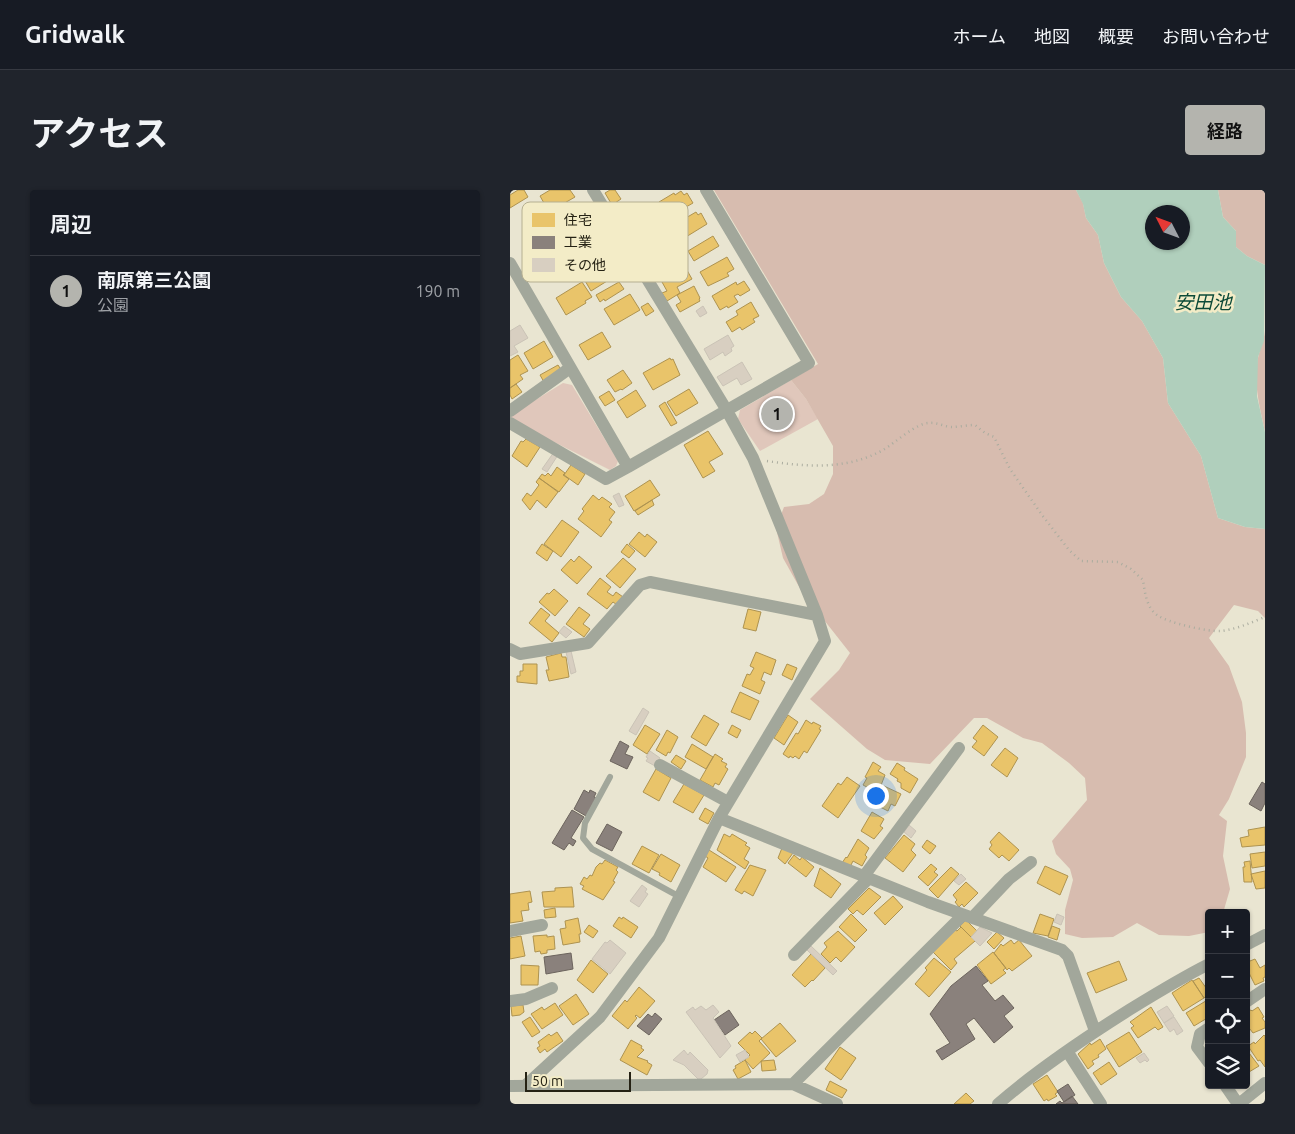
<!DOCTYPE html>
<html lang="ja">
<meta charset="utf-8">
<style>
body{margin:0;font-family:Ubuntu,"Noto Sans JP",sans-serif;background:#20242c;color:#f1f3f6}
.controls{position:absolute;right:15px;bottom:15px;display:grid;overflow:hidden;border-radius:5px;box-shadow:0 1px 4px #0004}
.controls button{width:45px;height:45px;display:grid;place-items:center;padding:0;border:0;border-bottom:1px solid #363941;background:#171b24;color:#f1f3f6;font:25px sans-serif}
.compass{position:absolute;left:635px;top:15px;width:45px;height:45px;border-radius:50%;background:#171b24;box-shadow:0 1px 4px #0004;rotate:312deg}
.scale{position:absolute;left:15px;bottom:12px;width:106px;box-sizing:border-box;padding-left:5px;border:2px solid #252214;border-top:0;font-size:14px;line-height:18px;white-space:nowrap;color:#252214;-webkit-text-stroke:4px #f3ecc7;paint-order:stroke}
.you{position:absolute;left:365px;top:605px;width:18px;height:18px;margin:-12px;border:4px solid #fff;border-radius:50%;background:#1a73e8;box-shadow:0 0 0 8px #1a73e833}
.badge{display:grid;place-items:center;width:32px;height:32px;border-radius:50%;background:#b4b4ae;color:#111;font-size:16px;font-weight:700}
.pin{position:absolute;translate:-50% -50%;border:2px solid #fff;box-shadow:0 1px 5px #0006}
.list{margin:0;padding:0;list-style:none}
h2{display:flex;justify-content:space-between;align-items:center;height:65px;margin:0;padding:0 20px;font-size:21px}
h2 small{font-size:16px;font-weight:400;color:#9ea1a6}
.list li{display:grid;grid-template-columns:32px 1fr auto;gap:15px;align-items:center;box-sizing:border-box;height:70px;padding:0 20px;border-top:1px solid #363941}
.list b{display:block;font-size:19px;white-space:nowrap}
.list p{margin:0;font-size:16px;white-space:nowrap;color:#9ea1a6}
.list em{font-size:16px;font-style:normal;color:#9ea1a6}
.icon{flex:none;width:28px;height:28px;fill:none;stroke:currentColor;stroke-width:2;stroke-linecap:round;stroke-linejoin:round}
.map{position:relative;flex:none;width:755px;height:914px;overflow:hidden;border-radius:5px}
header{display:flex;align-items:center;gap:30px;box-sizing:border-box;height:70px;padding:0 25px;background:#171b24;border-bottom:1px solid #363941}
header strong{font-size:24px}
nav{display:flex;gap:28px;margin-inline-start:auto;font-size:18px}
.intro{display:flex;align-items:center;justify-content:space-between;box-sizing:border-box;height:120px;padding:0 30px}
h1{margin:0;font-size:35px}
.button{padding:12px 22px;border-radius:5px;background:#b4b4ae;color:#111;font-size:18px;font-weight:700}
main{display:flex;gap:30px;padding:0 30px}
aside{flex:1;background:#171b24;border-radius:5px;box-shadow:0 1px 4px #0004}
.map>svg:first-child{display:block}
</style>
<header>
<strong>Gridwalk</strong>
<nav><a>ホーム</a><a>地図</a><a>概要</a><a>お問い合わせ</a></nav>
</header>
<div class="intro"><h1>アクセス</h1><a class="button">経路</a></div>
<main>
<aside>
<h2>周辺<small></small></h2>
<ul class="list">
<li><span class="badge">1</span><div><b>南原第三公園</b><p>公園</p></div><em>190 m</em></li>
</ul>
</aside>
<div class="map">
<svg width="755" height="914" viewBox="0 0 755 914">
<rect width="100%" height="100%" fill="#e9e5d1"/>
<path fill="#e0c7bb" d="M281,190L296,209L308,229L250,261L228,229L230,220Z
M53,193L62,195L108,271L106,276L100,280L0,230L1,225Z"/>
<path fill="#d7bcaf" d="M204,0H566L573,13L576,28L588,45L594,73L611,107L632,131L653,168L658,213L691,266L708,328L735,337L755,339V428L748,421L724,415L699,448L719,476L732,512L736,543V567L719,609L709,625L717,631L713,666L720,699L713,723H699V742L679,746L649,745L627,733L603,747L572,748L555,744V720L563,690L560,679L546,664L542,651L577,610L575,588L559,573L532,553L513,548L477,528H464L420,574L375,570L357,559L300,509L329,480L340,463L292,402L273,368L266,338L274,317L299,314L314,304L323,284V256L296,209L281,190L308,174Z
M708,0H755V75L737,66L726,57V41L713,27Z
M755,141V242C750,218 743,193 748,168C750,158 754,151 755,141Z"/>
<path fill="#b0cfbc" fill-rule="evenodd" d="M566,0H708L713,27L726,41V57L737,66L755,75L754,151L748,167L747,206L755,242V339L735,337L708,328L691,266L658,213L653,168L632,131L611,107L594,73L588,45L576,28L573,14ZM642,22H672V52H642Z"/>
<path fill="#e9c46a" stroke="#ae9350" d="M8,0H14L18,7L0,18V5Z
M40,0H60L65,7L39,22L30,6Z
M100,0H105L111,9L102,15L95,3Z
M171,1L174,5L177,3L183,13L164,24L162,20L156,24L149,12L164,3L165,5Z
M186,22L188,25L191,23L197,34L171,50L162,36Z
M203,46L209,56L184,71L178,61Z
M217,67L224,79L217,83L219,86L198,96L190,82Z
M106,71L109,77L107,78L110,83L81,101L74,89Z
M174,75L182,89L167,97L170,103L157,111L152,103L157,101L152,92L159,88L157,85Z
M234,91L240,100L230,106L228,104L224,106L228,112L218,118L217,116L210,120L202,106L226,92L227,95Z
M72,92L82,107L75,111L76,113L56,125L46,108Z
M109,92L114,99L95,111L94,109L90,112L86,105Z
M184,96L190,108L189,109L190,111L170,122L166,115L171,112L167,105Z
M120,104L130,120L104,135L94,119Z
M241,112L249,126L243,129L245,132L232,140L230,137L222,142L216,132L228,125L226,121Z
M138,113L144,121L136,126L131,117Z
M92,142L101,157L78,170L69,155Z
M34,151L43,167L23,179L14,163Z
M8,165L18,181L10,185L13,189L0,198V170Z
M160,168L161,170L163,169L170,185L143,200L133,183Z
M48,175L52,181L34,192L30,185Z
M113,180L122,193L112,200L111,199L105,202L97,190Z
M6,194L12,202L2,209L0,205V198Z
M179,199L188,213L166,226L157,212Z
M126,200L136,216L117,228L107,212Z
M99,201L105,210L95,216L89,207Z
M155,212L167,233L161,236L149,216Z
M198,241L213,264L199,272L205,281L193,288L174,255Z
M16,249L30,257L17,277L2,266L11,251L13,252Z
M61,275L75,284L68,295L54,285Z
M47,277L55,283L53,285L59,289L49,302L29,288L32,284L35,286L38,283L41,286Z
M29,288L48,302L36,318L27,310L20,320L12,310L17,303L21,306L29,295L26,292Z
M140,290L150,305L124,321L115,306Z
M83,305L89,310L92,307L102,314L99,317L105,322L99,330L102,332L91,347L68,329L74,321L72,319Z
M142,310L144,315L128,325L125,321Z
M52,330L69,342L51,367L34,354Z
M129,342L135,347L137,344L147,352L135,367L119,354Z
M32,354L43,361L37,371L26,363Z
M117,354L125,361L119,368L111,362Z
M69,366L82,377L67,394L51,380L61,369L64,372Z
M113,368L126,379L110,398L96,386Z
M90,388L101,397L97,402L103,406L106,402L116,409L110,417L103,412L97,419L77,404Z
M44,399L58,411L45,426L29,412L37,403L39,404Z
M69,417L80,425L73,434L80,439L74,447L56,434Z
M31,418L40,425L35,431L49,443L42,452L19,433Z
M238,419L251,422L246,441L233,438Z
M246,462L266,470L261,485L254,482L251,490L255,492L250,504L232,496L237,484L240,485L244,478L240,476Z
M51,463L52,467H56L59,487L39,491L36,480H39L36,467Z
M13,474H27V494L7,492V486H10V481H13Z
M277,474L287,478L282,490L272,485Z
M230,502L249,511L240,530L221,522Z
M194,525L209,534L196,556L181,547Z
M278,525L288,532L274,555L264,548Z
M296,530L302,534L303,532L311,536L309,539L311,540L297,563L294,561L289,569L285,566L283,568L280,566L279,568L273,564L286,543L288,544Z
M135,535L150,544L137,564L123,555Z
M222,535L231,540L227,548L218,543Z
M473,535L488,547L474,566L462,557L467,551L463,548Z
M157,540L168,547L160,563L158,562L156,566L146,560Z
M182,554L203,567L196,579L175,567Z
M495,558L508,568L497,587L481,575Z
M205,564L213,569L211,571L217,574L215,577L218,579L209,595L205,593L203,597L190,590Z
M166,565L176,571L171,579L161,572Z
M363,572L371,577L368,581L375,585L368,603L353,595L357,588L355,587Z
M387,573L395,578L394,580L408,589L400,603L391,598V593L387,591L388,589L380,584Z
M146,579L161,588L149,611L133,602Z
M337,587L350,596L328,628L312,616L328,593L331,595Z
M174,594L194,605L183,623L163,612Z
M374,596L391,604L385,616L381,614L378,621L364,614Z
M195,618L204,623L198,634L189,629Z
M362,622L374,629L370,636L373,638L364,649L351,641Z
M755,637V655L732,657L730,648L739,646L738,640Z
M489,642L509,660L499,671L492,665L489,668L479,659L482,655L480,652Z
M214,644L220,647L222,644L237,653L235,655L240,658L234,669L239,672L235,679L207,660Z
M394,645L405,654L401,660L406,665L393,682L375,668Z
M348,649L359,658L355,665L357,667L352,676L343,671L340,677L332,673L336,667L337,668Z
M417,650L426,656L420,664L412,657Z
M132,656L149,665L139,683L122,674Z
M272,658L283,663L275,674L268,668Z
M199,660L226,677L216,692L193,677L198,668L195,666Z
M755,662V676L742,678L740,664Z
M151,664L170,675L161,692L149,685L150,683L142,679Z
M284,665L290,670L292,667L304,677L296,687L278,673Z
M95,670L108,677L106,680L108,682L103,691L105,692L93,710L72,699L74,696L70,694L74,687L77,689L80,685L82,686L86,677L90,673L92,674Z
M740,671L742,692H734L733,677H735L734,672Z
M421,674L427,679L424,682L428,685L418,696L408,687Z
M240,675L256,680L243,706L234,701L232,704L225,700Z
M535,676L558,686L550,705L527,693Z
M441,677L449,684L428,708L419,699Z
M310,678L331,694L321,708L304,696Z
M755,681V698L746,699L741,684Z
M456,692L468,703L454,717L452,714L449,717L445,712L447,710L443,705Z
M62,697L64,717H34L32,702L45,701V698Z
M359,698L371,707L353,725L347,720L343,724L338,719Z
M20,701L22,712L18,713L19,720L11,721L13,731L0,733V704Z
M383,706L393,717L375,735L364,723Z
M45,718L46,727L35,728L34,720Z
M341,724L357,740L345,752L329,737Z
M530,724L544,729L538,746L523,743Z
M109,727L112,729L113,727L128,737L121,748L103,736Z
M68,728L71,744H69L70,752L53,755L50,739L56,738L55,731Z
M456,730L467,741L461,747L450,736Z
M79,735L88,741L83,748L74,742Z
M542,736L550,739L547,750L538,747Z
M451,737L465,751L444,769L447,773L441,780L423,762L445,740L447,741Z
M328,741L345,757L331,772L326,767L320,773L311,764L317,757L314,753Z
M487,742L494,748L484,759L477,752Z
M37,745V747L44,746L45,759L37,760V763L31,764L30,761L25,762L23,746Z
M11,746L15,766L0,769V748Z
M501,750L504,754L509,750L522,766L502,781L499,778L497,780L484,763L491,754L493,756Z
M483,762L496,778L493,780L496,783L481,794L467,775Z
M301,764L315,778L303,791L302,790L295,797L282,785Z
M424,768L441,782L419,807L405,794L417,780L415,778Z
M739,769L740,771L745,769L750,778L755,775V787L753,788L754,791L745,795L736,777V770Z
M81,770L98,784L83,803L67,790Z
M609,771L617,790L586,803L577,783Z
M11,775L29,776L28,795H11Z
M689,788L699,802V804L694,808L683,791Z
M682,790L694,808L673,821L662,803Z
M129,797L145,811L130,828L126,825L125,826L127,828L118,839L102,826L115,810L117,812Z
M66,804L79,824L63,835L49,816Z
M699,809V827L684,836L676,823Z
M45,813L53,825L32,839L21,824L32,817L34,820Z
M13,815L14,822L10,825L2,826L1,816Z
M641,817L653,837L648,840L645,837L628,848L621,838L624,836L620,832Z
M748,817L754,827L752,828L755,832V838L743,843L736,834V822L741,820L742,821Z
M20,827L30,842L22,847L12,832Z
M270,833L286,851L266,867L251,849Z
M245,841L252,848L249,851L260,863L243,879L235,870L240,865L228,853L240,842L242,844Z
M47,842L53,851L37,862L35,859L30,863L27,858L30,856L28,852L39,844L41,846Z
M619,842L632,862L609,877L596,856Z
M754,845L755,846V877L750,870L748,871L738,856L744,852L745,854Z
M590,849L596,859L588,865L589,867L582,871L584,874L578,879L568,864L580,853L581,855Z
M121,850L132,856L131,858L134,860L127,867L138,871L137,872L142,875L137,885L110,870Z
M330,857L346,868L331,890L315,879Z
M736,859L749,876L739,882L738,880L736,881Z
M235,870L241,882L228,889L223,880L226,878L225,876Z
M264,870L266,880L252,881L251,871Z
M599,872L607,884L591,895L583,883Z
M537,885L548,902L545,904L547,906L538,911L537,909L534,911L523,894Z
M320,891L337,900L332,908L316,900Z
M456,903L464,911L460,914H444Z"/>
<path fill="#8a817c" stroke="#6c645d" d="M110,551L119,556L115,564L123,567L117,579L100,571Z
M752,592L755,594V613L751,621L739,614Z
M74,600L79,603L80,600L86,603L84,607L86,608L76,626L64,619Z
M62,620L74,627L61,648L66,651L63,656L59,653L54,660L42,653Z
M97,634L112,642L102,661L86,653Z
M61,763L63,779L36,784L34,767Z
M466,776L478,791L472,795L485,811L493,805L504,818L494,826L503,837L484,853L464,828L456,834L465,849L432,870L426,861L440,853L420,824L441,796Z
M219,820L229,835L215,845L204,830Z
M145,823L152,829L139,845L127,836L138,824L142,827Z
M558,894L565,905L554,912L547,901Z
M562,906L568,914H546L550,911L552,913Z"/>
<path fill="#d8cfc1" stroke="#cac3b6" d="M193,116L197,123L190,127L186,121Z
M10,135L18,148L4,156L8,162L0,166V141Z
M218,145L224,156L221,158L222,161L215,166L213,162L200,170L194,159Z
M232,172L242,189L231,195L227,188L213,196L207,187Z
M44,262L48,265L37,282L32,279Z
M109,303L114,315L109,317L103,306Z
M54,436L62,442L56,448L49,442Z
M61,461L66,482L61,484L56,462Z
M133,518L139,522L126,545L119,541Z
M140,561L150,568L145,576L136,571L138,568L136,567Z
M399,635L406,641L401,648L394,642Z
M451,684L456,689L449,695L444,691Z
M132,695L137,699L135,702L138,704L129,717L120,711Z
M547,724L554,727L551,735L544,732Z
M470,737L482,743L470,756L461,747Z
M100,750L116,763L100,784L82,769L95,752L97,753Z
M301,756L327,781L323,785L297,760Z
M203,815L209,822L203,828L221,856L210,868L176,822L183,817L185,820L191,816L196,820Z
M657,816L664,826L654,833L647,822Z
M664,827L673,841L667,845L664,839L660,842L654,833Z
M174,860L178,865L180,862L198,880L197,884L191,889H188L174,875L163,870Z
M235,860L239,867L230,872L226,865Z
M634,863L639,870L637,872L635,870L630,873L626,868Z"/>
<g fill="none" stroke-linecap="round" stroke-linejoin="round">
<path stroke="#aaac9f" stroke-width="2.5" stroke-dasharray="1 4" stroke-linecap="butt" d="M257,271C297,277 337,280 373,260C385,253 406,233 419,233C427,232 435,237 442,237C449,237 457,235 465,235L475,243L484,247L500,279L532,325L559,360L571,371L608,372L621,379L633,390C635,402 636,417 647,425C658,433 698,442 711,441C727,439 740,433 755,427"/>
<path stroke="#a2a79b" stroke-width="6" d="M100,587L75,633L73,648L82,659L170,707"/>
<path stroke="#a2a79b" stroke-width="12" d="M0,73L118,277L299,173L196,0
M0,221L60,178
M0,233L96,289L118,277
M0,459L10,464L78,453L130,395L140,392L307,425
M150,575L218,612
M209,628L418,712L552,760L558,766L585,841
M354,686L449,558
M462,728L499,689L521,672
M0,741L32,735
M736,755L755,745
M284,765L359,688
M0,811L16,809L42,798
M736,812L755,799
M699,838L690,844L687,857L699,873
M557,861L591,914
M283,894L453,725
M715,895L728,914
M0,896L283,894L327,914
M15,896L90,827L149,748L209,628L315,451L307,425L243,268L216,219L83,0
M488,914C528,879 573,849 619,820C645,804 671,788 699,774
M729,914L755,893"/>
</g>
<g text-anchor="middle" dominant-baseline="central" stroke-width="5" stroke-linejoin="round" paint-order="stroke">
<g font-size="19" font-style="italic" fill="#0c4a38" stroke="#f3ecc7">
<text x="693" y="112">安田池</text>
</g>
</g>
<rect x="12" y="12" width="166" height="80" rx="8" fill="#f3ecc7" stroke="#b5af91" stroke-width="1"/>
<rect x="22" y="23" width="23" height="14" fill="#e9c46a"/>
<rect x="22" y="46" width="23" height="13" fill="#8a817c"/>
<rect x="22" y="68" width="23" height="14" fill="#d8cfc1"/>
<g font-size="14" fill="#252214">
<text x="54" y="35">住宅</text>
<text x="54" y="57">工業</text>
<text x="54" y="80">その他</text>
</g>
</svg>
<div class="controls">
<button>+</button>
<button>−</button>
<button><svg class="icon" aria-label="locate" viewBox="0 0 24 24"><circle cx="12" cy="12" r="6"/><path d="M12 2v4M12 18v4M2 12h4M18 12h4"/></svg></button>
<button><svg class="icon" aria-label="layers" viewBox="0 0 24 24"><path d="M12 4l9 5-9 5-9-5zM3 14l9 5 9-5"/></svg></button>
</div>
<svg class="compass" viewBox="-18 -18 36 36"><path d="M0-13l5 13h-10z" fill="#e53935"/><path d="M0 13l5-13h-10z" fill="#9ea1a6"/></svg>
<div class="scale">50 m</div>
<div class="you"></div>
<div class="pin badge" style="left:267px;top:224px">1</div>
</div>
</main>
